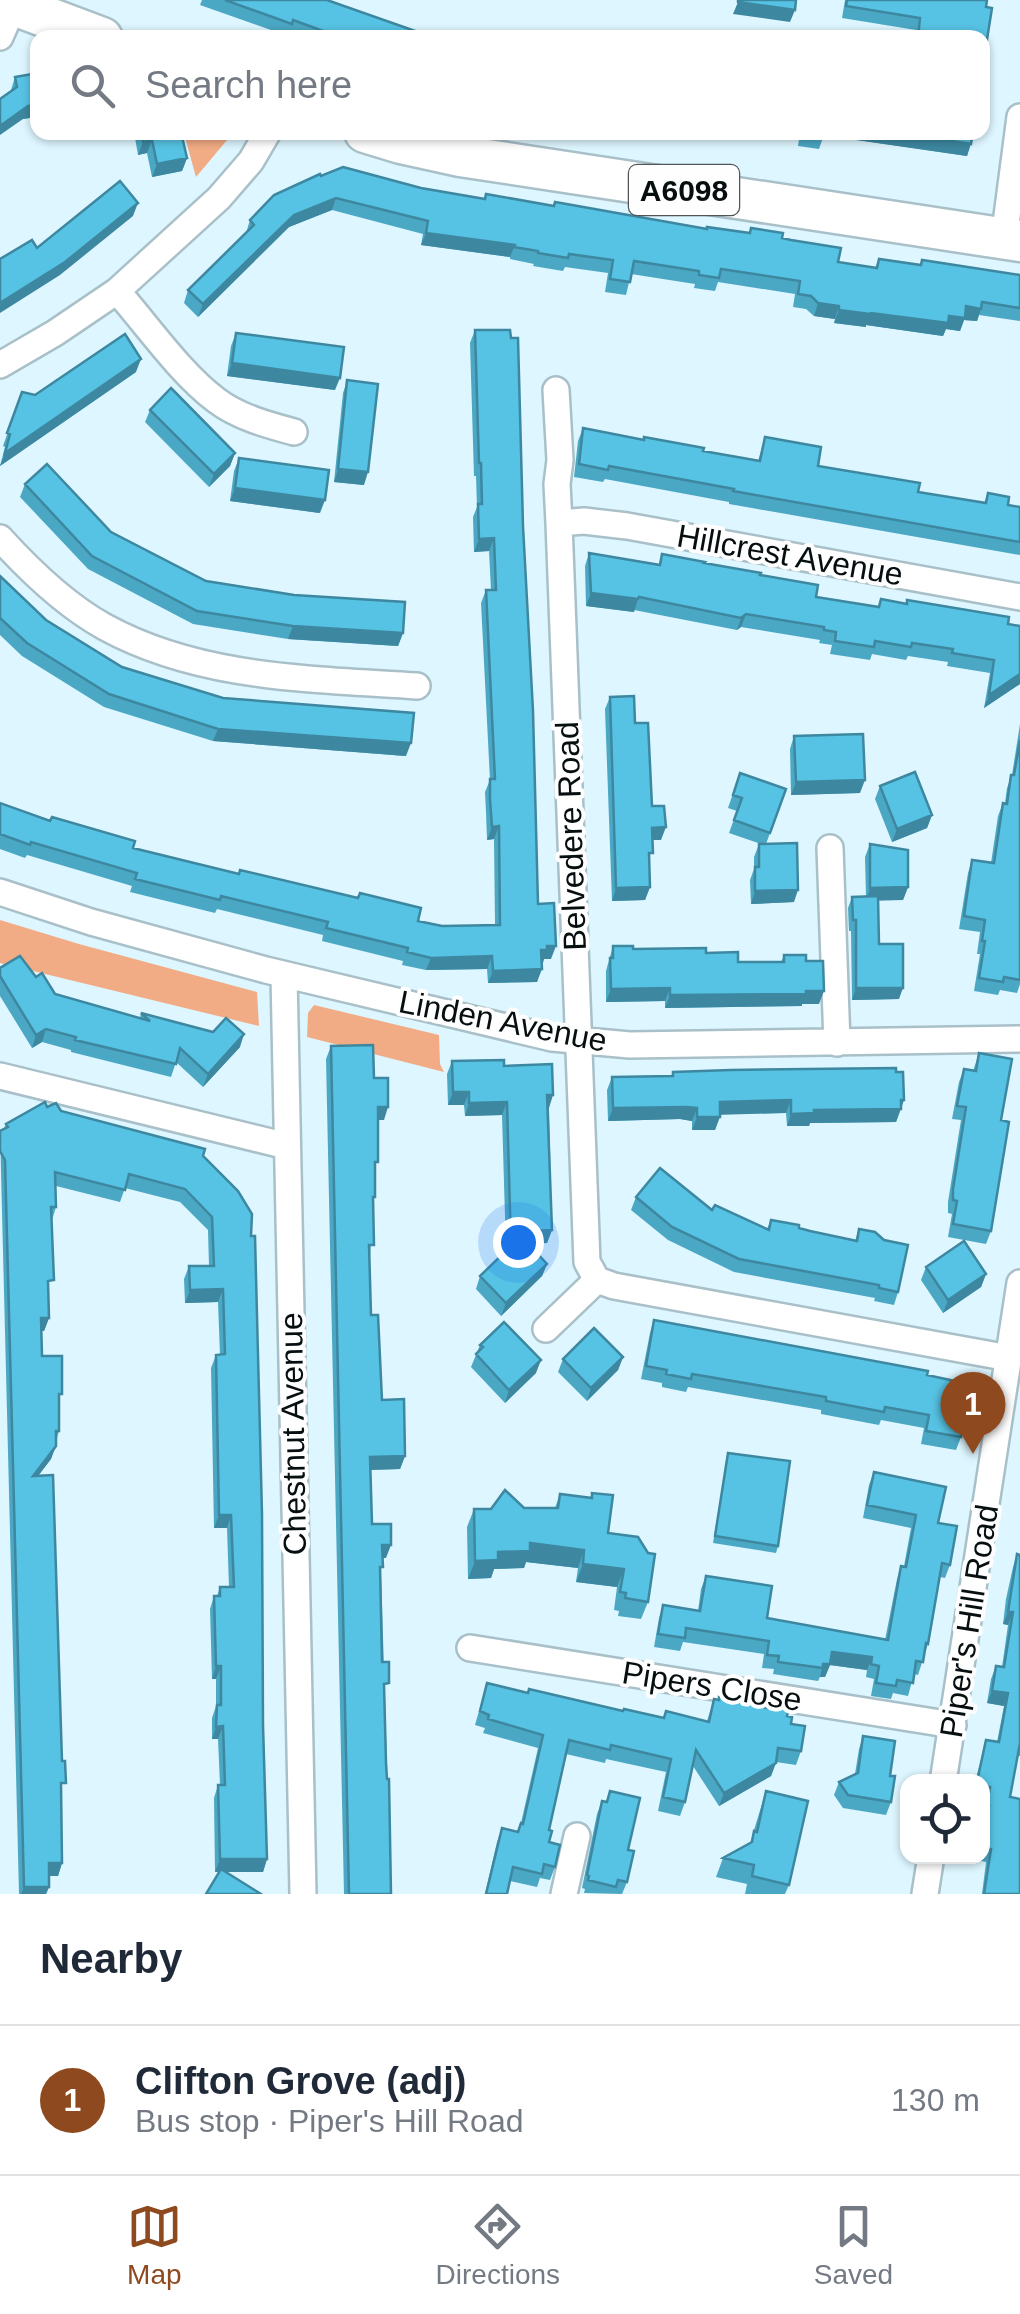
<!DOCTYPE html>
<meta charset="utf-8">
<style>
body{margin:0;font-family:Helvetica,sans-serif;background:#f2f2f3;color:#1f2937}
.controls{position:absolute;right:30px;bottom:30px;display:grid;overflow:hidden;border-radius:20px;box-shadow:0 2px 8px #0004}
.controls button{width:90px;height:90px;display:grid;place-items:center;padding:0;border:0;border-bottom:2px solid #e0e1e3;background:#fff;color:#1f2937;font:50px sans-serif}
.you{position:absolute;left:518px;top:1242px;width:35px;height:35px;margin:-25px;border:8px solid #fff;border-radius:50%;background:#1a73e8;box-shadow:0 0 0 15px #1a73e833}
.badge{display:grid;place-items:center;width:65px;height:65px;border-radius:50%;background:#8e4a1e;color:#fff;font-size:32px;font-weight:700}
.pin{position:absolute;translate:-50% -82px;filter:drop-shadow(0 2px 5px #0008)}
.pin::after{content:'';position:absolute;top:52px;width:35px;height:30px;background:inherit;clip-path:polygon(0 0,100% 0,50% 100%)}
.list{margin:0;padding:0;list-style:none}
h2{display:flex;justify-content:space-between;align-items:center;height:130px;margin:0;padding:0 40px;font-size:42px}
h2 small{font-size:32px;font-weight:400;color:#747a83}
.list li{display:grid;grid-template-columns:65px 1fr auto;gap:30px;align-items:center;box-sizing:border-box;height:150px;padding:0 40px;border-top:2px solid #e0e1e3}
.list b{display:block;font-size:38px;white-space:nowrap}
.list p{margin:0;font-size:32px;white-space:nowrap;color:#747a83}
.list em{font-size:32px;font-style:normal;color:#747a83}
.icon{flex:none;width:55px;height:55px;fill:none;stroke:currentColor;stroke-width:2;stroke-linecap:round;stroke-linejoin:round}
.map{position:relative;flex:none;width:1020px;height:1894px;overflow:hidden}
.search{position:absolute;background:#fff;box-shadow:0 2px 8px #0004;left:30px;right:30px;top:30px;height:110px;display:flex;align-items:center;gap:25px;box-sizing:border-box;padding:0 35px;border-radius:20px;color:#747a83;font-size:38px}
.sheet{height:280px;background:#fff}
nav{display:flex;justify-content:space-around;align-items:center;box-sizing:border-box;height:140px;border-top:2px solid #e0e1e3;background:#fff;font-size:28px;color:#747a83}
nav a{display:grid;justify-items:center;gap:5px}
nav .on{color:#8e4a1e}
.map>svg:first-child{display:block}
</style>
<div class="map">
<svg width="1020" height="1894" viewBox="0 0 1020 1894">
<rect width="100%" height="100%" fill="#def6ff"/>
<path fill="#f2ac85" d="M186,133V132L233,133L196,177L186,141Z
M0,920L79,944L257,992L259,1026L0,963Z
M314,1005L439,1035L440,1064L444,1072L307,1037L308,1013Z"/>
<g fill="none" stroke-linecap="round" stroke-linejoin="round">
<g stroke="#a9c0c8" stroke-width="30">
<path id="street" d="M0,37L14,5
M1004,239L1020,117
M117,291C147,325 180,373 216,400C238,417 268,425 294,432
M0,365L55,333L117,291L219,198L251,161L268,132
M556,390L560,460L557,484L559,523L587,1262L597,1280
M559,523L584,521L627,526L1020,597
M0,538C30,571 65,605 105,627C200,679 312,679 417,686
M830,848L837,1043
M0,892L91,922L266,970L552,1038L630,1045L1020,1039
M284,975L303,1894
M0,1076L287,1146
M597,1280L614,1286L1009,1358
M546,1329L597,1280
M470,1648L953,1725
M943,1782L1020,1283
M564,1894L577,1836
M925,1894L931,1856"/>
</g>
<g stroke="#a9c0c8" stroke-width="45">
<path id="primary" d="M1,0L102,38
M365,132L401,143L460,156L1020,241"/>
</g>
<use href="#street" stroke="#fff" stroke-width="25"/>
<use href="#primary" stroke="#fff" stroke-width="40"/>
</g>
<path fill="#4ba8c4" d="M202,0H327L435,38H304L289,32L288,36L200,5Z
M845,0H987L982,38H915L916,30L842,18Z
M38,73V118L36,117L23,119L11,90L15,77Z
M134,132H181L187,158L182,171L152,177L147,153L138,155Z
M800,132H973L967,156L824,135L819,149L798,146Z
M321,176L421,188L485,199L553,206L707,229L749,233L751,228L782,238L838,262L875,268L879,259L920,265L922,260L1020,275V321L979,315L977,321L964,320L960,331L946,329L943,336L866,325V327L834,323L835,319L814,316L806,309L793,307L795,294L718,282L715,291L694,288L695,284L631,274L626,295L605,292L608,273L565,267L563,271L533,266L534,264L510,259V257L421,245L423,234L332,210L289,227L198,317L184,303L188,290L246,233L250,220Z
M475,330L523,526L538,904L551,959H544L542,963L537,982L488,983L487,969L426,970L402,965L403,961L322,941L323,935L217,909L215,913L130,892L132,886L27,855L25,858L0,849V803L133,848L442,926L495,925L494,839L487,840L486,812L485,792L490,780L481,603L486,590H491L489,551L474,552L473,517L477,507L476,476H474L470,343Z
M236,333L335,390L227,376L231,346Z
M136,372L0,466L5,447L3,446L22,392L35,395Z
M347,381L364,485L334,482L343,393Z
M150,410L235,453L230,466L209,487L145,422Z
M583,428L758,461L765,437L818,466L918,492L984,503L988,493L1008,505L1020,507V555L729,504V502L605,479L603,482L574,477L578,441Z
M239,458L320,513L230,501L234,471Z
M25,484L111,532L206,581L403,633L398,646L288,639L193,624L88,569L20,497Z
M589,553L659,564L662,554L760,575L816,597L878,607L881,599L1020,626V684L984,708L990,673L947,666L948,662L908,656L906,660L872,654L870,660L830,654L832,645L819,643L820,640L741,627L737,630L634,610V612L586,606L585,566Z
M0,576L46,620L122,667L406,756L213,741L104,707L22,656L0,635Z
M610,697L635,723L652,806L661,840H652L649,863L650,887L645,900L612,901L605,709Z
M1020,724V984L1017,993L1000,990L998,995L974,991L980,954H977L980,932L959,929L968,873L972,860L991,863L998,816L1003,803H1005L1007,788L1012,775Z
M794,736L860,793L791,795L790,749Z
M740,773L786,789L766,844L794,902L751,904L750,880L754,869V857L759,844H761L729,833L737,811L728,808Z
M880,786L932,815L927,828L892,842L875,799Z
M870,844L908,887L903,900H878L879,944L899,999L852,1000L851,931H849L848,908L852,897H866L865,857Z
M613,946L633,949L706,953L738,962H781L784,955L806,961L819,1004H802V1006L665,1008V1001L606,1002V971Z
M0,968L36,977L55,994L140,1018L141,1013L240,1047L203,1087L176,1062L171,1077L71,1052V1050L42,1042L32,1048L0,996Z
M331,1046L374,1078L384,1120H378L370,1258L371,1315L382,1400L405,1456L400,1469L371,1470L372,1524L386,1558H382L381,1572L391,1894H344L326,1059Z
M979,1053L1001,1120L991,1231L986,1244L948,1237L952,1214L948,1213V1202L961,1120L952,1119L959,1082L964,1069L973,1071Z
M452,1061L504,1066L549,1108L552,1230L547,1243L529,1244L547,1264L542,1276L501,1316L476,1289L480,1276L506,1251L502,1115L465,1116L464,1105H448L447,1074Z
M673,1072H896L904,1100L896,1122L810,1123L809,1126H787L786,1113L720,1114L715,1130H692V1121L680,1119L608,1121L607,1090L612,1077L671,1076Z
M47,1107L203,1156L251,1236L267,1859L263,1872H215L214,1798L218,1785H220L218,1739H212V1718L216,1706V1679H212L210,1609L214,1596H217L220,1587H229L227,1528H214L211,1368L216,1355H220L218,1302L185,1303L184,1279L189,1266H209L208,1230L180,1202L125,1188L120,1202L56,1186V1207L52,1220L48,1293L49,1318L44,1331H42V1356L59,1402V1431L51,1459L38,1476L61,1796L62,1863L58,1876H49V1887L46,1894H19L0,1131L4,1128L6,1124Z
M636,1197L712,1210L767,1229L771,1220L810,1231L855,1241L859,1229L898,1292L894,1305L874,1301L875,1298L734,1272L668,1240L631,1210Z
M926,1267L986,1274L981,1287L943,1313L921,1280Z
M654,1320L927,1375L952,1397L961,1437L956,1450L921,1444L924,1428L881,1420L879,1425L821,1414V1410L688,1387L686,1392L662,1387V1383L641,1379L650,1333Z
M480,1345L536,1373L505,1403L471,1367Z
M623,1357L618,1370L587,1401L558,1372L563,1359Z
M728,1453L778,1546L776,1553L713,1543Z
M874,1472L938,1523L950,1565L945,1578L940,1577L928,1644L918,1675L914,1674L908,1696L893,1693L891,1699L871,1696L874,1679L866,1677L867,1670L830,1665L825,1677H820L818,1681L773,1674L774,1669L762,1668L764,1654L683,1642L680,1651L654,1647L659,1618L663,1605L698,1611L701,1589L706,1576L767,1618L885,1640L897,1579L901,1566H904L911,1528L863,1518L869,1485Z
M592,1493L608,1533L648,1602L641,1619L618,1616L619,1611L614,1610L617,1587L576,1582L578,1568L526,1562L524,1568L494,1569L491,1578L468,1579L467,1527L474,1509L555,1508L560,1494L590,1498Z
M1020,1553V1756H1018L1010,1797L1020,1894H982L986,1862L977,1860V1856H982V1830L985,1819H982V1817L986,1800L982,1799V1782H975L986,1740L997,1742L1004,1706L987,1703L991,1679L996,1666L1002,1667L1008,1625L1003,1624L1006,1599L1013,1567L1017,1554L1020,1555Z
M487,1683L527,1693L663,1718L707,1721L714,1699L787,1716L801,1751L796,1765L776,1762L771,1776L719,1806L693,1766L685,1802L680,1816L658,1811L666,1772L606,1759L605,1763L566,1754L549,1830V1842L555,1867L550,1880L540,1878L537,1887L510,1881L507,1894H485L497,1842L502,1828L518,1832L521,1823L538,1748L483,1733L485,1728L475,1725Z
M863,1736L891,1802L886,1815L843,1808L834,1795L839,1782L855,1774L859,1749Z
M610,1791L628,1850L627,1882L622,1894L584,1893L585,1889L582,1888L597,1814L602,1801H606Z
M766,1791L789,1885L785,1894H745L747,1884L716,1877L723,1858L750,1843Z"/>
<path fill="#3d88a0" d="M738,2L795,10L790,22L733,14Z
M38,105L36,117L23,119L0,135V126L28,106Z
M676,132H723L721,139Z
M822,132H893L971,144L967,156L821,135Z
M152,140L147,153L138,155L143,142Z
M187,158L182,171L152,177L157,164Z
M336,198L332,210L289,227L198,317L203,304L294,215Z
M138,203L133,216L60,275L0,313V303Z
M426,233L515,245L510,257L421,245Z
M818,303L839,306L835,319L814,316Z
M966,306L981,309L977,321L964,320L960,331L946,329L943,336L866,325V327L834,323L839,310L949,316Z
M141,359L136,372L0,466L5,453Z
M232,363L340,378L335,390L227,376Z
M235,453L230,466L209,487L214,474Z
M338,469L368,472L364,485L334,482Z
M235,488L325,500L320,513L230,501Z
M494,538L489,551L474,552L479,539Z
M591,593L638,599L634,612L586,606Z
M746,614L741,627L737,630L741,618Z
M293,626L403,633L398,646L288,639Z
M1020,674V684L984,708L989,695Z
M218,729L411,743L406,756L213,741Z
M865,780L860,793L791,795L796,782Z
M932,815L927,828L892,842L897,829Z
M499,826L494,839L487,840L492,827Z
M666,827L661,840H647L652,828Z
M650,887L645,900L612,901L616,888Z
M908,887L903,900L866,901L870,888Z
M798,890L794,902L751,904L755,891Z
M547,946H556L551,959H544L543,963H536L541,950Z
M492,956L487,969L426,970L431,958Z
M542,969L537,982L488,983L493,971Z
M670,988L665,1001L606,1002L611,989Z
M856,988H903L899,999L852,1000Z
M824,991L819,1004H802V1006L665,1008L670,995Z
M46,1029L42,1042L32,1048L36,1035Z
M244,1034L240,1047L203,1087L208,1074Z
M453,1092H469L464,1105H448Z
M547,1095H553L549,1108H542Z
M791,1100L786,1113L715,1115L720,1102Z
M904,1100L896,1122L810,1123L809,1126H787L791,1114Z
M507,1102L502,1115L465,1116L469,1103Z
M378,1107H388L384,1120H373Z
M685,1107L697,1108L692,1121L680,1119L608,1121L613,1108Z
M697,1117H720L715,1130H692Z
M552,1230L547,1243L512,1245L517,1232Z
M547,1264L542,1276L501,1316L506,1303Z
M986,1274L981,1287L943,1313L948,1300Z
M223,1289L218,1302L185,1303L190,1290Z
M41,1318H49L44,1331H37Z
M623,1357L618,1370L587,1401L591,1388Z
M541,1360L536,1373L505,1403L509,1390Z
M56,1446L51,1459L28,1489L33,1476Z
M405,1456L400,1469L366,1470L370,1457Z
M219,1515H231L227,1528H214Z
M530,1543L584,1550L578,1568L526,1562L524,1568L494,1569L491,1578L468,1579L475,1561L498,1552Z
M382,1545H391L386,1558H378Z
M583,1564L624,1569L617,1587L576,1582Z
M1008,1612H1013L1008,1625L1003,1624Z
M832,1652L872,1657L867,1670L830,1665L825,1677H820L823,1664Z
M216,1666H221L216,1679H212Z
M992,1691L1008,1693L1004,1706L987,1703Z
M223,1726L218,1739H212L216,1727Z
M776,1763L771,1776L719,1806L724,1793Z
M220,1859H267L263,1872H215Z
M49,1863H62L58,1876H44Z
M24,1887H49L46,1894H21Z"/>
<path fill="#57c3e4" stroke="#3d88a0" stroke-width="2.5" d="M225,0H327L435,38H342L293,20L292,24Z
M738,0H796L795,10L738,2Z
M847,0H987L986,7L992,8L982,71V38H918L920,18L846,6Z
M38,73V105L28,106L0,126V99L17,87L15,77Z
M141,132H181L187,158L157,164L152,140L143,142Z
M802,132H824V137Z
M893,132H973L971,144Z
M343,167L421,188L485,199L486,194L554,206L555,202L707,229V227L750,233L751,228L783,233L782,238L791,240L841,248L838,262L877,268L879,259L921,265L922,260L1020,275V308L982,302L981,309L966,306L965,318L949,316L948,323L871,313L870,314L839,310V306L818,303L811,296L798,294L800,281L721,269L719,278L699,275V271L634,261L630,282L610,279L613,260L569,254L568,258L538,253V251L514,247L515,245L426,233L428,221L336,198L294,215L203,304L188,290L254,225L250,220L274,195L320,174L321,176Z
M120,181L138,203L65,262L0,303V259L32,240L37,248Z
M475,330H510L511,338H518L523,526L533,711L538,904L554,903L556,946H547V950H541L542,969L493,971L492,956L431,958L407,952L408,948L326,928L328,922L221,896L220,900L135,879L137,873L31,842L30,845L0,834V803L50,821L52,817L135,841L133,848L239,874L240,870L358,898L360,893L421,908L418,921L442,926L500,925L499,826L492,827L490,799V779H495L486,590H496L494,538L479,539L478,504H482L481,463H479Z
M236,333L344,347L340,378L232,363Z
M125,334L141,359L5,453L10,434L7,433L22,392L35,395Z
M347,380L378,384L368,472L338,469Z
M171,388L235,453L214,474L150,410Z
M583,428L644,440V437L704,448L703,451L760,461L765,437L821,447L818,466L920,483L918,492L949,497L986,503L988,493L1009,497L1008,505L1020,507V542L733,491L734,489L609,466L608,470L579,464Z
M239,458L329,470L325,500L235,488Z
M47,464L111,532L206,581L294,595L405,602L403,633L293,626L197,611L92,556L25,484Z
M589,553L660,565L662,554L705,562L704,563L761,573L760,575L818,585L816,597L879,607L881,599L907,604V600L1009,617L1008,624L1020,626V674L989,695L994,660L952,653L953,649L912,643L911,647L875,641L874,647L835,641L836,632L824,630V627L746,614L741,618L639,597L638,599L591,593Z
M0,576L46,620L122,667L223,698L414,713L411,743L218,729L109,694L27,643L0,618Z
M634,696L635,723H648L652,806H664L666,827L652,828L653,853H649L650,887L616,888L610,697Z
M863,734L865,780L796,782L794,736Z
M1020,740V980L1004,977L1003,982L979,978L985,941H982L985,920L964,916L972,860L994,863L1003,803L1007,804L1011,775H1014Z
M915,772L932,815L897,829L880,786Z
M740,773L786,789L770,833L734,820L742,798L733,795Z
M797,843L798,890L755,891V867H759V844Z
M870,844L908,850V887L870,888Z
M878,896L879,944H903V988H856V920H853L852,897Z
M613,946H633V949L706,948V953L738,952V962H784V955H806V961H823L824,991H806V994L670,995V988L611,989L610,958H613Z
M20,956L36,977L42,973L55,994L150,1021L141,1013L213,1032L226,1018L244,1034L208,1074L180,1048L176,1064L75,1040L76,1037L46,1029L36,1035L0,976V968Z
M373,1045L374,1078H388V1107H378V1162H375V1197H373L374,1245H369L371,1315H378L382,1400L404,1399L405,1456L370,1457L372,1524H391V1545H382L383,1567H380L382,1662H389V1683L384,1684L386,1763L387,1779H389L391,1894H349L331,1046Z
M979,1053L1012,1059L1001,1120L1009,1122L991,1231L953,1224L957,1201L953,1200V1189L966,1107L957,1106L964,1069L976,1071Z
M504,1060V1066L552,1064L553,1095H547L552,1230L517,1232L547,1264L506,1303L480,1276L511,1246L507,1102L469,1103V1092H453L452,1061Z
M896,1068V1072H903L904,1100H901V1109L814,1110V1113L791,1114V1100L720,1102V1117H697V1108L685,1107L613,1108L612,1077L673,1076V1072L731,1070Z
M45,1102L47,1107L56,1103L61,1111L205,1149L203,1156L238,1191L252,1214L251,1236H255L262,1514L263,1725L267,1859H220L218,1785H225L223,1726L216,1727L217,1705H221V1666H216L214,1596H220V1587H234L231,1515H219L216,1355L225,1354L223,1289L190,1290L189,1266H214L212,1217L185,1189L129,1174L125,1190L55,1172L56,1207H51L54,1280L48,1281L49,1318H41L42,1356H62V1394H59V1431H56V1446L33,1476L53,1475L62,1761H65L66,1783H61L62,1863H49V1887H24L5,1160L0,1151V1131L8,1127L6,1124Z
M660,1168L712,1210L715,1205L769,1230L771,1220L799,1225V1228L810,1231L857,1241L859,1229L875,1232L884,1240L908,1245L898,1292L879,1288V1285L739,1259L672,1227L636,1197Z
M964,1241L986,1274L948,1300L926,1267Z
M654,1320L928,1371L927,1375L955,1381L952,1397L968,1400L961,1437L926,1431L929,1415L885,1407L884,1412L826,1401V1397L692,1374L691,1379L666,1374L667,1370L646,1366Z
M504,1322L541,1360L509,1390L476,1354L483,1347L480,1345Z
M594,1328L623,1357L591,1388L563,1359Z
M728,1453L790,1461L778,1546L715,1536Z
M874,1472L946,1487L938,1523L957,1526L950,1565L942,1563L928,1644L926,1643L923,1662L916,1661L913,1683L897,1680L896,1686L876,1683L879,1666L871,1664L872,1657L832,1652L830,1664H823V1668L778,1662L779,1656L767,1655L769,1641L686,1628L685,1638L658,1634L663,1605L700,1611L706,1576L772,1586L767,1618L888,1640L901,1566L906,1567L916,1515L867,1505Z
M505,1490L524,1508H558L560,1494L592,1498V1493L613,1495L608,1533L638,1537L648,1553L655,1554L648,1602L625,1598L626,1593L620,1592L624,1569L583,1564L584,1550L530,1543V1551L498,1552V1560L475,1561L474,1509H491Z
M1017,1554L1020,1555V1743L1010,1797L1020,1799V1894H984L991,1849L982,1848V1842L989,1806H987L990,1787L982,1786V1782H977L986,1740L999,1742L1008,1693L992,1691L996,1666L1004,1667L1013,1612H1008Z
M487,1683L528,1693L529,1689L623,1711L624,1709L664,1718L666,1711L709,1722L714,1699L719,1700V1697L767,1708V1704L789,1707L787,1716L792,1717L791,1724L805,1726L801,1751L778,1748L776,1763L724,1793L696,1750L685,1802L663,1797L671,1759L611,1745L610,1750L569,1740L549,1830L552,1831L549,1842L560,1845L555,1867L544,1864L542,1874L513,1867L507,1894H486L502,1828L518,1832L521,1823L523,1824L543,1735L488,1719L489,1715L480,1711Z
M863,1736L895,1741L890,1776H895L891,1802L848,1795L839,1782L858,1773Z
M610,1791L640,1798L628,1850L634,1851L627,1882L618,1880L616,1887L588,1880L589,1876L587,1875L602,1801L607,1802Z
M766,1791L808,1801L789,1885L752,1876L754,1865L723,1858L752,1842L754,1831L757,1832Z
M221,1869L261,1894H206Z"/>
<g text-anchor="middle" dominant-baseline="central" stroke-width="8" stroke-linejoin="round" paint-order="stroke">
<rect fill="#fefefe" stroke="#505657" stroke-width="2.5" x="629" y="165" width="110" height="50" rx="8"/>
<g font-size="30" font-weight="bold" fill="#060e10">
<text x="684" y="190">A6098</text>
</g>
<g font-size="32" fill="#060e10" stroke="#fefefe">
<text transform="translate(790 555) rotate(10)">Hillcrest Avenue</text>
<text transform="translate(571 836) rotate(-92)">Belvedere Road</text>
<text transform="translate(503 1021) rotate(11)">Linden Avenue</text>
<text transform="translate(293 1434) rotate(-91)">Chestnut Avenue</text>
<text transform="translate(969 1621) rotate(-81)">Piper's Hill Road</text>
<text transform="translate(712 1686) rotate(9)">Pipers Close</text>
</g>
</g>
</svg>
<div class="controls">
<button><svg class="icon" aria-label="locate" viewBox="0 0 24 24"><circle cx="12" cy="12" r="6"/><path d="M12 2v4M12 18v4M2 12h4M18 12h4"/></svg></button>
</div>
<div class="you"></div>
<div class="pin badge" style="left:973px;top:1454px">1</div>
<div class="search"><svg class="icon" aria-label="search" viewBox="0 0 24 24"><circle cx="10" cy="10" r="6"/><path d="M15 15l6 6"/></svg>Search here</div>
</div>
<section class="sheet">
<h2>Nearby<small></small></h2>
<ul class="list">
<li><span class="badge">1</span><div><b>Clifton Grove (adj)</b><p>Bus stop · Piper's Hill Road</p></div><em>130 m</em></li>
</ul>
</section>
<nav>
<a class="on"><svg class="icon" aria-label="map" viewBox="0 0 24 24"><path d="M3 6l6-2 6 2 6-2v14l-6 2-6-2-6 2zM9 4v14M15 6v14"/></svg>Map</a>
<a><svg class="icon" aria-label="directions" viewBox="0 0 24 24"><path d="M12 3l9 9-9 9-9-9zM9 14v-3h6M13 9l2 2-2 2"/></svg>Directions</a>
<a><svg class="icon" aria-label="saved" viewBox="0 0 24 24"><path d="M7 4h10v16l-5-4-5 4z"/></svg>Saved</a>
</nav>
